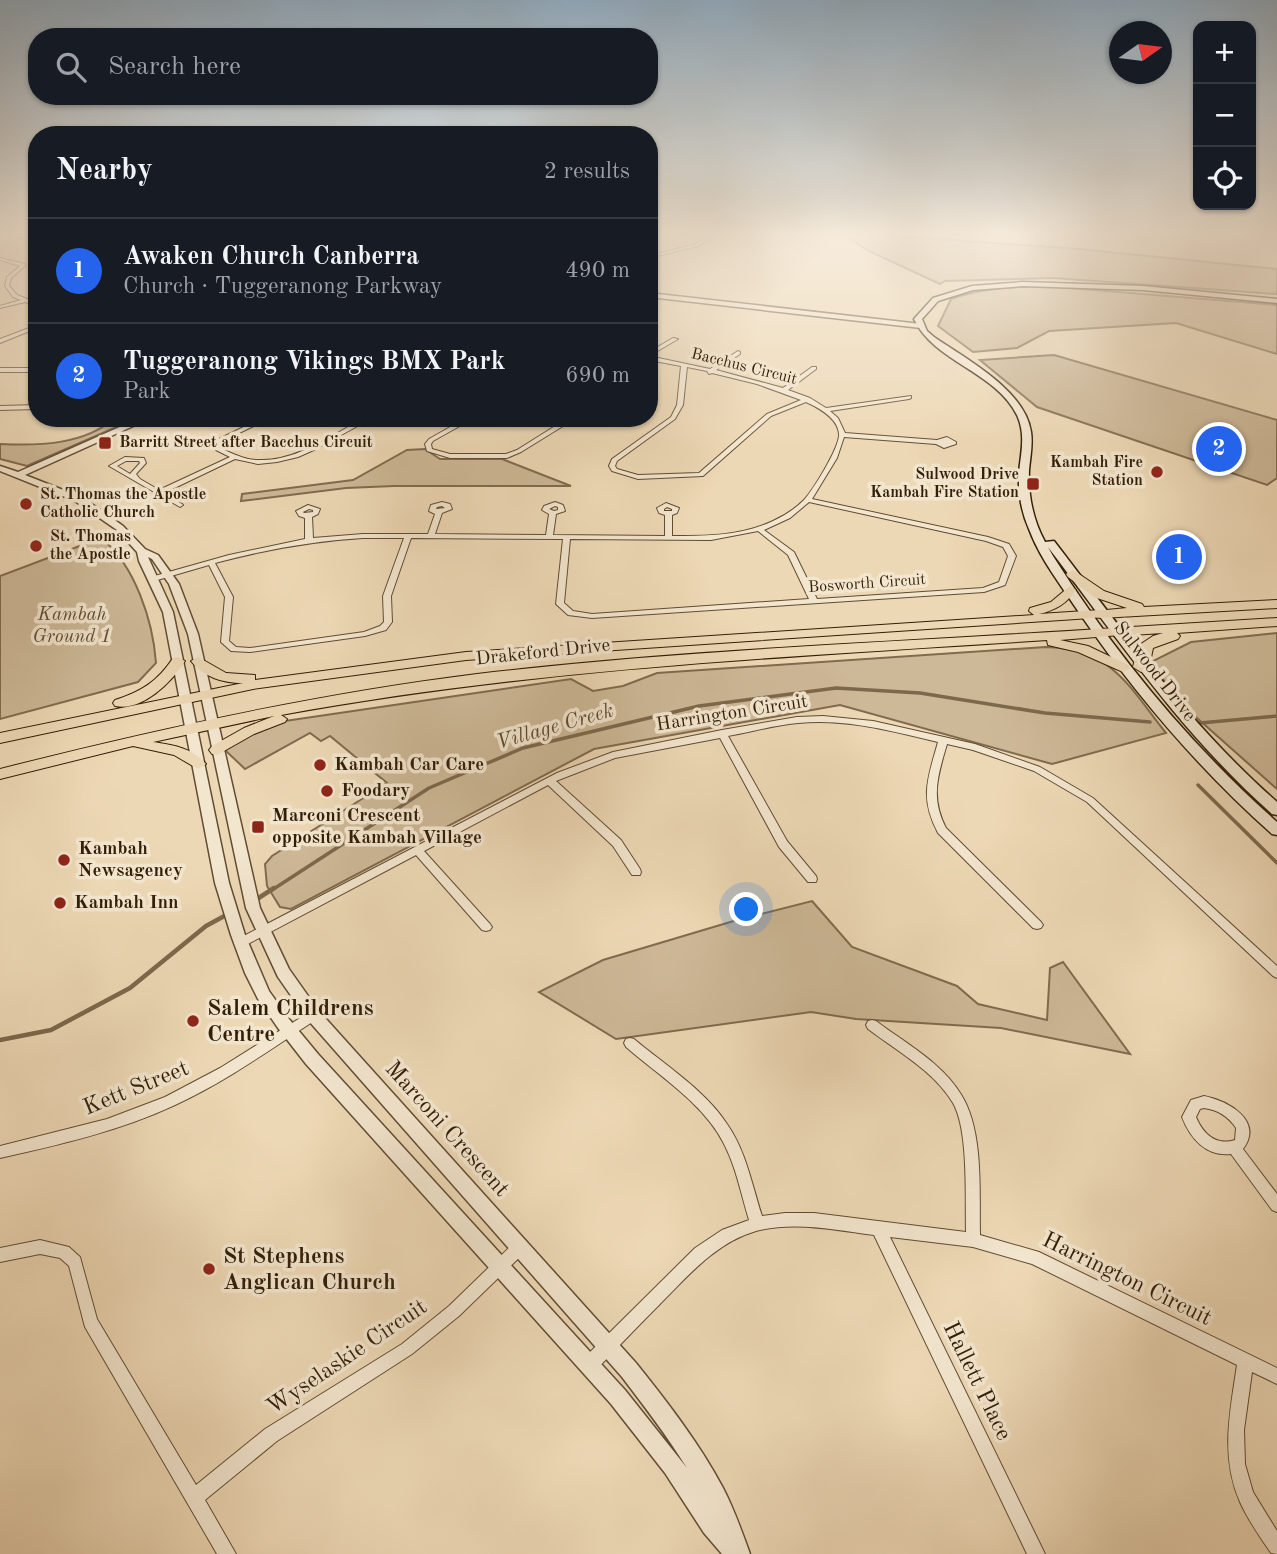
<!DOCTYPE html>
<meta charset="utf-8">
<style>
body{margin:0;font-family:"Old Standard TT",serif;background:#20242c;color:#f1f3f6}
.controls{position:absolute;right:21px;top:21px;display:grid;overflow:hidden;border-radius:14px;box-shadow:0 2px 5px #0004}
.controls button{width:63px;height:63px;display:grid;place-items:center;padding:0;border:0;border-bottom:2px solid #363941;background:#171b24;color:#f1f3f6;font:35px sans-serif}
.compass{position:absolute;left:1109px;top:21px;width:63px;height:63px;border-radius:50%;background:#171b24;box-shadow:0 2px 5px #0004;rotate:76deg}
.you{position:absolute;left:747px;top:910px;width:24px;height:24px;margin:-18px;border:5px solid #fff;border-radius:50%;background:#1a73e8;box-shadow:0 0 0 10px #1a73e833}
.badge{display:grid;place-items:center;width:46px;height:46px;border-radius:50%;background:#2563eb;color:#fff;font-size:23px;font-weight:700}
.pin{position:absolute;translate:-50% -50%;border:4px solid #fff;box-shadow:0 2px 7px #0006}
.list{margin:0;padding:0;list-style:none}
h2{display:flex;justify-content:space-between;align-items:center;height:91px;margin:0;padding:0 28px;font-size:30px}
h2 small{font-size:23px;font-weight:400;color:#9ea1a6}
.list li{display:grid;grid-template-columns:46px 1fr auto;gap:21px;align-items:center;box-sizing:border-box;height:105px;padding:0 28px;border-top:2px solid #363941}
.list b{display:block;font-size:26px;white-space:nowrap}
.list p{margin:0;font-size:23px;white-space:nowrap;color:#9ea1a6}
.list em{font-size:23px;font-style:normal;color:#9ea1a6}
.icon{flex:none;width:38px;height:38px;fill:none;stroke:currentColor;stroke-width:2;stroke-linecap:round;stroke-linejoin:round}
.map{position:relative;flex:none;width:1277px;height:1554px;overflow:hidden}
.search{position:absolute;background:#171b24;box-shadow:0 2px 5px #0004;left:28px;top:28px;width:630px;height:77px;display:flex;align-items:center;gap:18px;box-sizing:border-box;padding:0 24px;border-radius:28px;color:#9ea1a6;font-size:26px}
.panel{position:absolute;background:#171b24;box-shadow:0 2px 5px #0004;left:28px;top:126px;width:630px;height:301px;border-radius:28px}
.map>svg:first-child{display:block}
</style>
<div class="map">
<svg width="1277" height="1554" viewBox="0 0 1277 1554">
<rect width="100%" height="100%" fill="#edd8b5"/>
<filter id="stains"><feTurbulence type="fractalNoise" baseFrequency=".00286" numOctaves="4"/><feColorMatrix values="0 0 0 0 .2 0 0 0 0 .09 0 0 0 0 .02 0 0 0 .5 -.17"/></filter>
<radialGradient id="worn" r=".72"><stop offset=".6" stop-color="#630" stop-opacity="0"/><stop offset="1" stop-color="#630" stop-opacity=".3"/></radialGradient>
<path fill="#cdb897" stroke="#806b4e" stroke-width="2" d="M839,232L1079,249L1277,269V294L1053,278L945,281L940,284L869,251Z
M1044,286L1277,305V354L1176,323L1049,331L1017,348L973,352L938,326L951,299C982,288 1011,287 1044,286Z
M1054,355L1277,420V478L1267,485L1037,407L980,360Z
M115,418H137L27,466L0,459V444C38,446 84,445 115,418Z
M425,449L440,459H502L571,486H394L346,488L241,501L242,494L353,480L407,450Z
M101,538C135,565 153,621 156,663L138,682L0,719V576Z
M1277,633V789L1180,703L1151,662L1191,642Z
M1046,647C1112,648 1129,687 1166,733L1052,764L840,705L594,749L291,909L280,907L267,886L265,864L272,856L387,783L330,736L321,741L310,733L245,769L225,750L232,743L285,721L571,679L593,691L623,686L657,673Z
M812,901L852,947L957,986L978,1004L1047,1020L1050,968L1063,962L1130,1054L1001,1028L856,1019L811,1012L616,1039L539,992L603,960L737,920Z"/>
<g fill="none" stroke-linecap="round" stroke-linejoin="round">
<path stroke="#7c684c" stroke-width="3.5" d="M1200,723L1277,716
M1198,785L1277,863
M272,890L429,788L523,748L699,706L836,688L920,693L1045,713L1150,722"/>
<path stroke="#7c684c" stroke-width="4.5" d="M254,901L274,888
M0,1040L51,1030L130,988L206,926L228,914"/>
<g stroke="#614c32" stroke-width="2">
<path id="minor" d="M718,232H722L698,246L649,258V256L696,244Z
M0,258L25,264V266L11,278L9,286L17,295L37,303V306L25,302L0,308V306L21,300L13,297L5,286L7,277L20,266L0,260Z
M37,325V328L0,343V339Z
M673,338L678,339L649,356V352Z
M738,351L740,352V354L716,370L783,388L812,367H816V369L788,390L810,398L826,408L911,396V398L909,399L830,411L838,418L845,433L937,440L947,437L956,442V444L944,448L936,444L844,437L837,458L812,499L988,537L1009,544L1016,556L1005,585L984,592L592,618L568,615L556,604L563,539L411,538L391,596L392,622L386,630L365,636L250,652L231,651L221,642L225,597L209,565L154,581L150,579L151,577L229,555L305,539V518L299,516L296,511L308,505L320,509L318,514L312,517L313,538L363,534H428L435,514L429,511L431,505L442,502L450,504L452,509L442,513L435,534L546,535L549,514L542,510L544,506L555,502L563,505L565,511L556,514L553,535L665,536V515L659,513L657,508L666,503L679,508L677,513L672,515V536C707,536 741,536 773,521C784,516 795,509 804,500C813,490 840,447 839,434C838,418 819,408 806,402L771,416L703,476L638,479L612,471L609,466L612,459L671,417L677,405L681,366L649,360V356L710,369ZM687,367L707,371L709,374L712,373L757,384L801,400L767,414L699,473L638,475L617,469L615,466L617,461L675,419L683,405ZM809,502L986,541L1003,547L1008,556L999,582L983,588L817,599L794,552L764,530L790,518ZM442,506L445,508L436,509L437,507ZM555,506L558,507V510L554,511L549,509ZM667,507L672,509V511H664V509ZM309,509L313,510V512L304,513L303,512ZM758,531L788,555L809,599L592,614L573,611L564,603L570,539L711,540ZM363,538H404L383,596L384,622L380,626L364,632L250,648L236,647L229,641L233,597L215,563C264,550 312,541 363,538Z
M0,368H37V372H0Z
M37,405V409L0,410V406Z
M262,418H270L223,441L221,444L222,449C234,454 245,460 258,460C296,462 332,435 364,418H372L316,449L298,457L277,462L258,464L235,459L164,493L182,504L183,505L180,507L109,466L125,457L144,458L146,463L136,474L140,479L159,490L230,457L216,450L215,444L219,439ZM126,461H139L140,463L130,474L117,466Z
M466,418H474L433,441L431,444L432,449L450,454H506L517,450L568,418H576L521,452L507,458H450L427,451L425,444L429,439Z
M823,716L873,721L975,744L1040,767L1093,798L1277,966V978L1273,976L1087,802L1034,771L973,750L947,744C938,775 930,797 946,828L1041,922L1043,925L1041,928L1037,929L1033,928L938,833C919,797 928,778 938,742C892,731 845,718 798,723C775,725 751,732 728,736L787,841L816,876L817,879L816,882H808L779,847L720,738L615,758L556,781L621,840L640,869L641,872L640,875H632L613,846L548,785L424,851L490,924L492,927L490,930L486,931L482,930L416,855L244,946L240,948L236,946L234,943L236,940L557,773L613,752L722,730L797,717Z
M313,1010L317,1011L319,1015L317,1019C271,1049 225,1082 175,1105C119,1131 59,1145 0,1158V1146L107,1119L165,1097L220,1068Z
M872,1020L876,1021C905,1043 943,1063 962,1096C984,1133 979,1193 980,1235L1039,1252L1277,1368V1384L1252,1372L1244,1430L1245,1464L1253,1492L1277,1531V1554L1271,1553C1260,1537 1248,1520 1240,1502C1220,1457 1230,1412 1237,1365L1032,1264L973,1247L890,1237L1045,1554H1027L874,1235C835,1230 794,1221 756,1231C715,1243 688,1276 659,1305C637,1327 616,1349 595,1371L589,1373L583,1371L581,1365L583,1359L695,1248L722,1230L749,1220C741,1194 736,1166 723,1142C703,1103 658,1075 626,1047L624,1043L626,1039L630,1038L634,1039C665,1065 706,1091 727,1124C746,1151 752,1185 762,1216L785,1213H814L966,1232C965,1199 969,1131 953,1103C934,1071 897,1051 868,1029L866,1025L868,1021Z
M1204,1096C1229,1101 1264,1121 1243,1149L1277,1194V1212L1272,1210L1231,1154C1206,1157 1190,1138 1182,1117L1191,1100ZM1204,1108C1218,1110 1228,1116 1236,1128L1235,1140C1216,1146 1203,1134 1196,1117L1200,1109Z
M40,1240L69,1247L80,1257L97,1319L196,1485L265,1429L402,1344L449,1306L515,1242L520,1240L525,1242L527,1247L525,1252L459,1316L412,1354L277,1441L205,1500L236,1554H217L85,1327L69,1266L60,1258L40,1254L0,1262V1248Z"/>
</g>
<g stroke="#614c32" stroke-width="3">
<path id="tertiary" d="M649,293L921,324L924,326L921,328L649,297Z
M140,418H151L25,475L81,497L105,513L123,526L145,549L158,555L179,584L198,634L260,908L289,969L318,1010L636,1363C668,1403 699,1443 723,1488C734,1509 742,1532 750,1554H722L704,1533L665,1473L611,1404L306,1064L278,1028L258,999L245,973L231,935L215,883L163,612L139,561L137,552L117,530L75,501L0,471V466L18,472ZM148,557L152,559L169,584L188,634L246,908L278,977L308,1020L622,1377C645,1407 667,1436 687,1468L625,1390L318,1054L289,1019L269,991L245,935L229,883L173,612Z"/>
</g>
<g stroke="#321e06" stroke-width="3">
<path id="secondary" d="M1023,282L1143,286L1277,299V303L1143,290L1023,286L973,290L938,301L922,319L927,331L934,337C966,359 1025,390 1031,432C1033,445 1030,458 1029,470C1028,495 1033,520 1045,542L1054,541C1124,632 1190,726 1277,802V815L1272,814C1183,735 1119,641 1048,547L1053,556C1116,655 1189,744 1277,822V835L1272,834C1197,767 1134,693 1078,611C1061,585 1040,559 1029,529C1021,511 1018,492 1019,472C1021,453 1026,434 1017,415C995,371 934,362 914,319L933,298L972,286Z"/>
</g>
<g stroke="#321e06" stroke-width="2">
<path id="trunk" d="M1070,586L1076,590C1066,604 1056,610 1039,614L1101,610L1108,614L1106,617L466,660L253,689L0,743V733L243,683C222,683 204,677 191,661L198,657L226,673L255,675V680L466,652L1034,615L1029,611L1030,608L1051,602Z
M1115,628L1120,629V635L1060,640L1088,646L1128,665L1130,668L1123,672L1078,652L1048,645L1047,640C789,657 537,668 281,715L287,719L285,722L254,734L217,755L212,754L209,750L212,746L244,728L274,716L153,742C173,745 193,748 206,764L198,769L174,755L133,746L0,779V769C157,729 316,694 477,674C689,649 902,642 1115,628Z
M178,657L185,661C172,682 142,712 115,706L113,703L115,700C141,692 158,681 173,658Z"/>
</g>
<g stroke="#321e06" stroke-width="2">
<path id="motorway" d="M1073,570L1104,591L1142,604L1144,607L1277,600V608L1101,618L1096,617L1094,614L1096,611L1127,608L1094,597L1068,577L1066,574Z
M1277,618V626L1177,633L1180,636L1178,639L1153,648L1149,667L1141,672L1133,667L1138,646L1153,636L1163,633L1115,636L1108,632L1115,628Z"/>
</g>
<use href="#minor" fill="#f3e6cf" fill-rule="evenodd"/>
<use href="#tertiary" fill="#f3e6cf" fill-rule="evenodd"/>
<use href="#secondary" fill="#f3e6cf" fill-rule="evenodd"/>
<use href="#trunk" fill="#edd8b5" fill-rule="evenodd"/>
<use href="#motorway" fill="#edd8b5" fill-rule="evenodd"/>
</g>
<linearGradient id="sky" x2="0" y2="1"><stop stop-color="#90a9bc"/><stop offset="0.52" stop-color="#f7edde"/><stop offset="1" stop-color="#f7edde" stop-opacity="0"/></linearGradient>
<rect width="1277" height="449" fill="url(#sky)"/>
<g fill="#8f2418" stroke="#f3e6cf" stroke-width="2.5">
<rect x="98" y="436" width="14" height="14" rx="3.5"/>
<circle cx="1157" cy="472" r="7"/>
<rect x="1026" y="477" width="14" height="14" rx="3.5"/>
<circle cx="26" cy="504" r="7"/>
<circle cx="36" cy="546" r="7"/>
<circle cx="320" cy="765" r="7"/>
<circle cx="327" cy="791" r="7"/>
<rect x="251" y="820" width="14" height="14" rx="3.5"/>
<circle cx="64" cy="860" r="7"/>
<circle cx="60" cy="903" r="7"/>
<circle cx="193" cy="1021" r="7"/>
<circle cx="209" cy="1269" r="7"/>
</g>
<g text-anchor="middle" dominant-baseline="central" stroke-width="7" stroke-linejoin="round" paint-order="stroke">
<g font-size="16" fill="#321e06" stroke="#f3e6cf">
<text transform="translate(744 367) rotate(14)">Bacchus Circuit</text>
<text transform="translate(867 584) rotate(-4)">Bosworth Circuit</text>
</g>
<g font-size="16" font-weight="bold" fill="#321e06" stroke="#f3e6cf" text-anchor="start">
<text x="119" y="443">Barritt Street after Bacchus Circuit</text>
<text x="1143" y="463" text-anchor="end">Kambah Fire<tspan x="1143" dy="18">Station</tspan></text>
<text x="1019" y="475" text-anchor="end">Sulwood Drive<tspan x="1019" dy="18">Kambah Fire Station</tspan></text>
<text x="40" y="495">St. Thomas the Apostle<tspan x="40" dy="18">Catholic Church</tspan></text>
<text x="50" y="537">St. Thomas<tspan x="50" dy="18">the Apostle</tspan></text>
</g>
<g font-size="19" font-style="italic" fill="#604c32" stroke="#f3e6cf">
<text x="72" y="615">Kambah<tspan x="72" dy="22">Ground 1</tspan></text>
</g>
<g font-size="19" fill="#321e06" stroke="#f3e6cf">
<text transform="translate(543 653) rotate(-6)">Drakeford Drive</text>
<text transform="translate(1154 672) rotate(52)">Sulwood Drive</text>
<text transform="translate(732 714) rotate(-9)">Harrington Circuit</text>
</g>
<g font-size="19" font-weight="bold" fill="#321e06" stroke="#f3e6cf" text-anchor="start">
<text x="334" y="765">Kambah Car Care</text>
<text x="341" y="791">Foodary</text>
<text x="272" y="816">Marconi Crescent<tspan x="272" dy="22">opposite Kambah Village</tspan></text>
<text x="78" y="849">Kambah<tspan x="78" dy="22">Newsagency</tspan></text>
<text x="74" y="903">Kambah Inn</text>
</g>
<g font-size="21" font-style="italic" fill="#5d492f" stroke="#f3e6cf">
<text transform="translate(555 727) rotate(-16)">Village Creek</text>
</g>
<g font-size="23" font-weight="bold" fill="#321e06" stroke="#f3e6cf" text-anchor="start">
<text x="207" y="1008">Salem Childrens<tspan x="207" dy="26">Centre</tspan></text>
<text x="223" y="1256">St Stephens<tspan x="223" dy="26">Anglican Church</tspan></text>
</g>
<g font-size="23" fill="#321e06" stroke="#f3e6cf">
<text transform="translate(136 1088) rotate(-22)">Kett Street</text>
<text transform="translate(447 1129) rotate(48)">Marconi Crescent</text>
<text transform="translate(1127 1279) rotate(26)">Harrington Circuit</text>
<text transform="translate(347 1357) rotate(-34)">Wyselaskie Circuit</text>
<text transform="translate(977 1381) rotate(64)">Hallett Place</text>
</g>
</g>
<rect width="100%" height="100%" filter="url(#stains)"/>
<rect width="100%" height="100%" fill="url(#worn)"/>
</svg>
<div class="controls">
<button>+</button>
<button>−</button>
<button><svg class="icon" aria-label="locate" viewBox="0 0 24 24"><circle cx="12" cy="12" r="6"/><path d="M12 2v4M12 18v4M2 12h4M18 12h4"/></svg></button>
</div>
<svg class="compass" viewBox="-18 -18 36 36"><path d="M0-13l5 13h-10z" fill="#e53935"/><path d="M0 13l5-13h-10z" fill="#9ea1a6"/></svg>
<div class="you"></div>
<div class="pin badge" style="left:1179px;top:557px">1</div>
<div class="pin badge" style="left:1219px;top:449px">2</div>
<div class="search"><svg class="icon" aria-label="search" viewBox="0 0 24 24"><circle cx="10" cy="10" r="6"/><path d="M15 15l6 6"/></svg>Search here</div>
<section class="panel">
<h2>Nearby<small>2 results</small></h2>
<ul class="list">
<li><span class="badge">1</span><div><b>Awaken Church Canberra</b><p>Church · Tuggeranong Parkway</p></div><em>490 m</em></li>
<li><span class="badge">2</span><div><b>Tuggeranong Vikings BMX Park</b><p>Park</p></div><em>690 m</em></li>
</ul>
</section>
</div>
